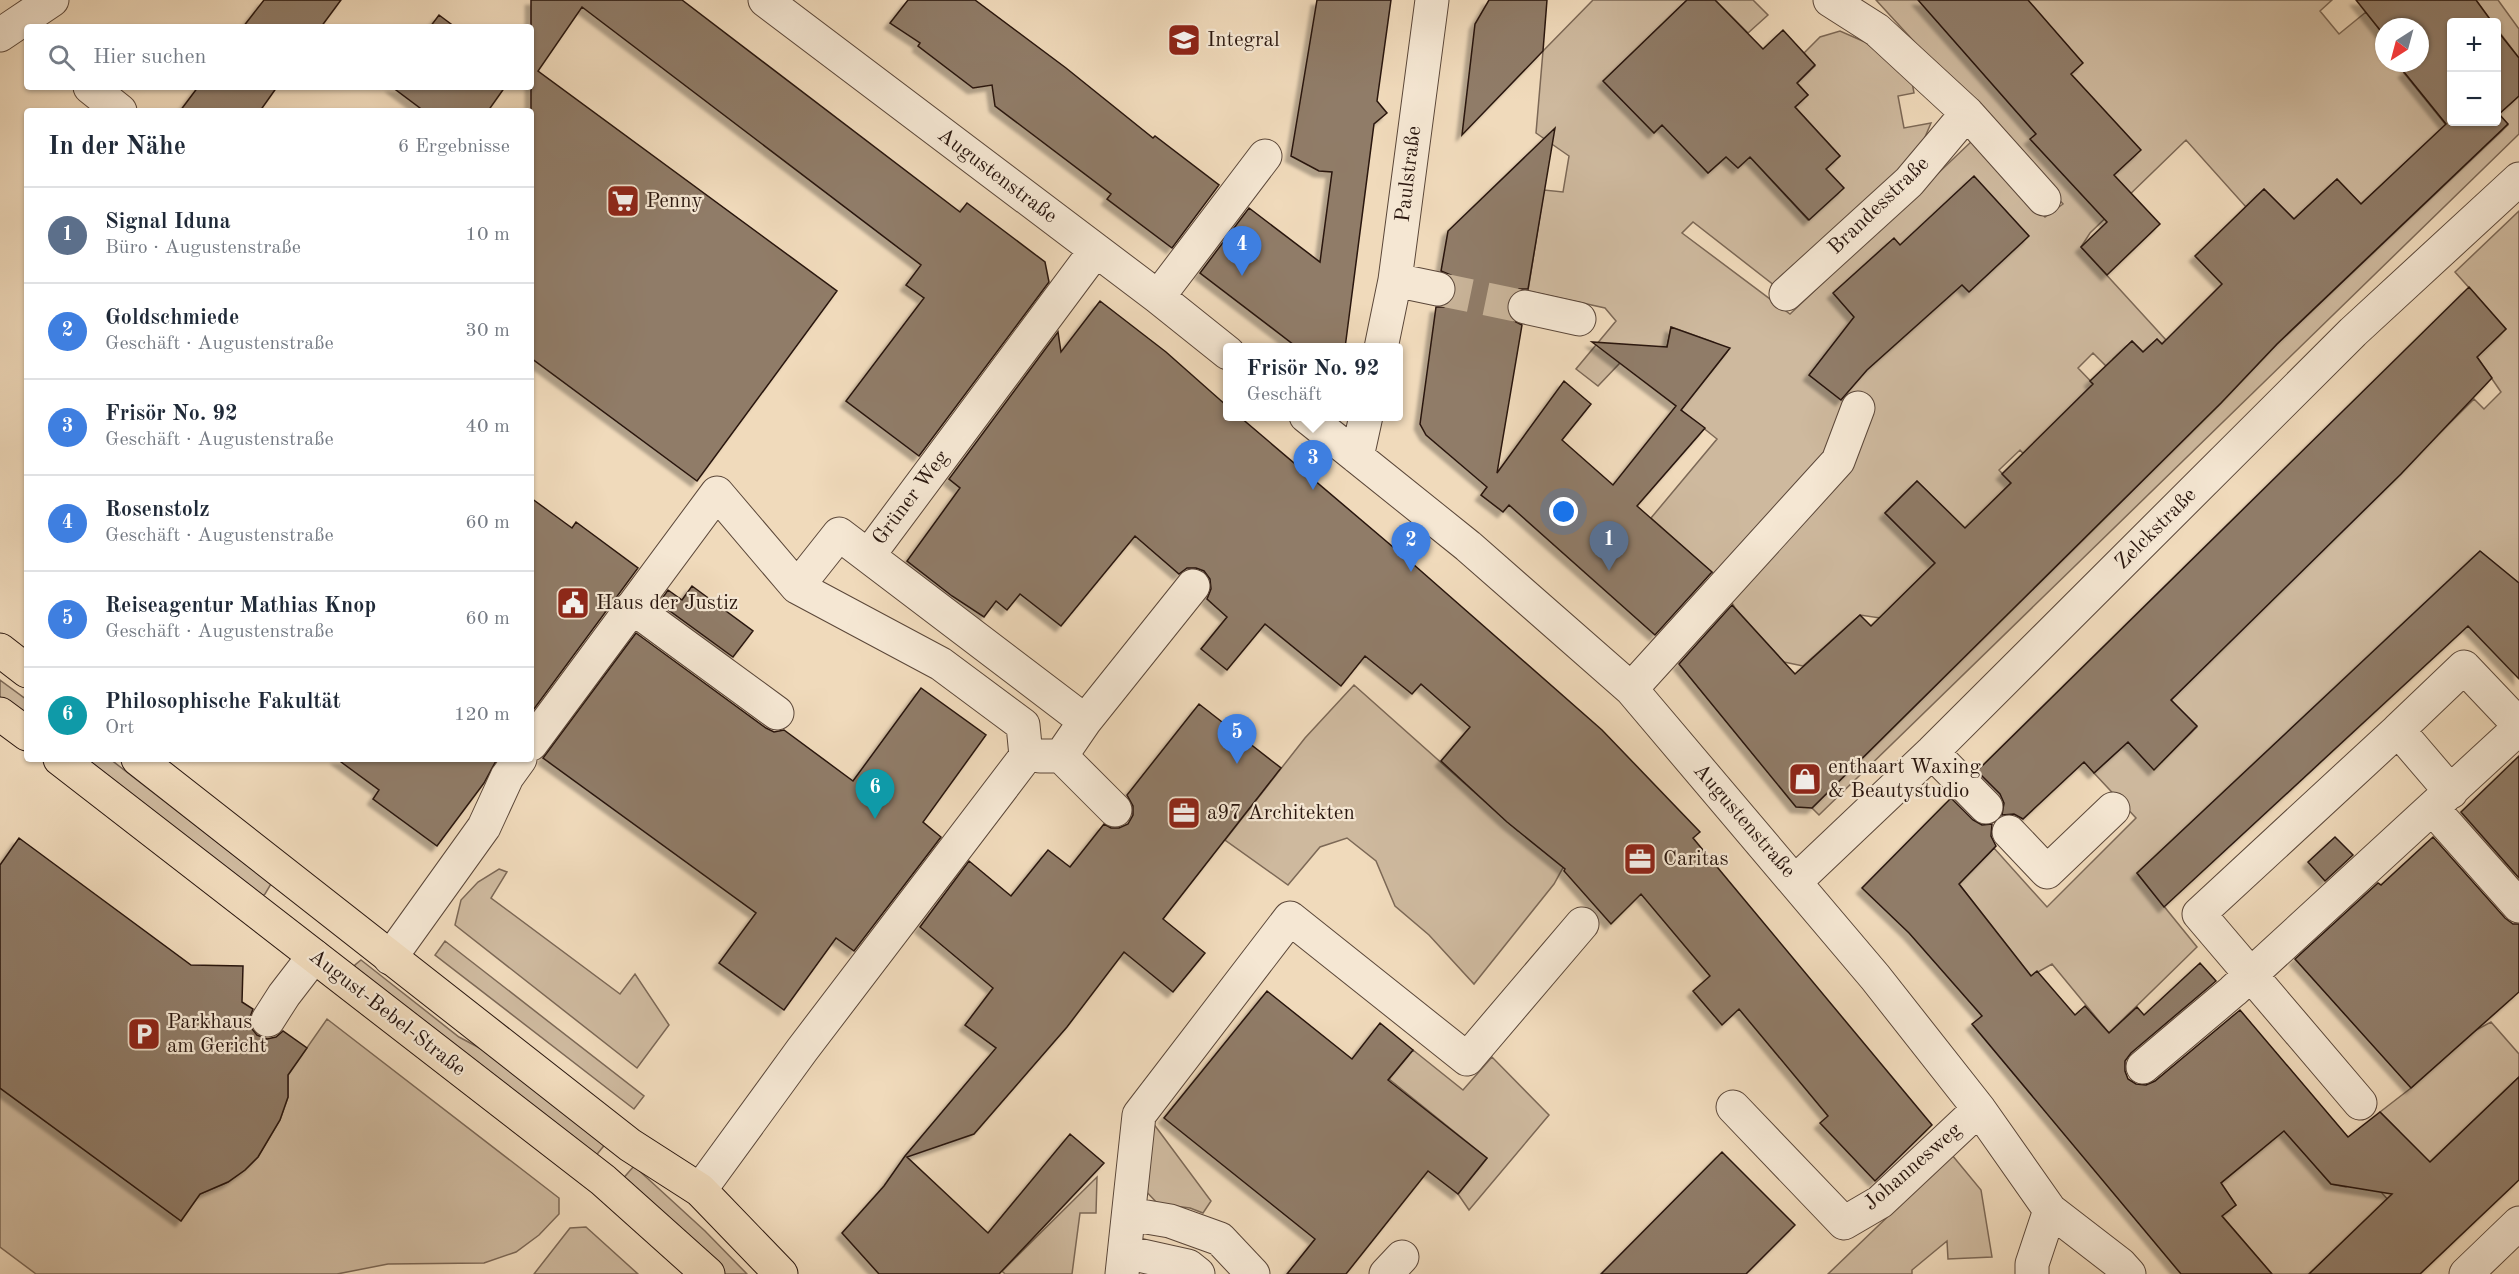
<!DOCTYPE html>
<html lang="de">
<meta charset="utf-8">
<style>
body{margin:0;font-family:"Old Standard TT",serif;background:#f6f6f7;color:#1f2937}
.controls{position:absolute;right:18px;top:18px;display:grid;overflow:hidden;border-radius:6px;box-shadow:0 2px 4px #0004}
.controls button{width:54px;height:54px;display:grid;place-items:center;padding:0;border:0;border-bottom:2px solid #e0e1e3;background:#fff;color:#1f2937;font:30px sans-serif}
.compass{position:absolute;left:2375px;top:18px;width:54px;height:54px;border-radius:50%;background:#fff;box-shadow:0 2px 4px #0004;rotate:216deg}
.you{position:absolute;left:1564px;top:512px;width:21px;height:21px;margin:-15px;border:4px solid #fff;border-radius:50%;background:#1a73e8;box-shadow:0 0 0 9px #1a73e833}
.badge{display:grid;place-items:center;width:39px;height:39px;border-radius:50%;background:#7c3aed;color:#fff;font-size:20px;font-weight:700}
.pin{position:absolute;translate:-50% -50px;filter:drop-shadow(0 2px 3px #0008)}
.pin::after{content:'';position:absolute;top:32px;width:21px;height:18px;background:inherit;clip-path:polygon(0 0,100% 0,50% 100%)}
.popup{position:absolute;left:1223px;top:343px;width:180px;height:78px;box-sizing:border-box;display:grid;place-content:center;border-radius:6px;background:#fff;filter:drop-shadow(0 2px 4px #0005);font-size:20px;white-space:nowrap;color:#747a83}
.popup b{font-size:22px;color:#1f2937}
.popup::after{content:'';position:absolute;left:50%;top:100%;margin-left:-12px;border:12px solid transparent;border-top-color:#fff}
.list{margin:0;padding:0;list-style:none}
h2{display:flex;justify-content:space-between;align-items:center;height:78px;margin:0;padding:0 24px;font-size:26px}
h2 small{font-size:20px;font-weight:400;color:#747a83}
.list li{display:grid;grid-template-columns:39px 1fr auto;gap:18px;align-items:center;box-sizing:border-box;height:96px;padding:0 24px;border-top:2px solid #e0e1e3}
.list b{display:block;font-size:22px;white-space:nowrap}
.list p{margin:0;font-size:20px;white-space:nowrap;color:#747a83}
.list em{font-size:20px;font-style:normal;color:#747a83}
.icon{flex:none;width:33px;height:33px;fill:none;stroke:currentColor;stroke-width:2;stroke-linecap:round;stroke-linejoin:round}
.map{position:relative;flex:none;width:2519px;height:1274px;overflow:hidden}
.search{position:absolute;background:#fff;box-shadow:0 2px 4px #0004;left:24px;top:24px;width:510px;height:66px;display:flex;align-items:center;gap:15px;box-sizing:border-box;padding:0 21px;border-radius:6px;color:#747a83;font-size:22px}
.panel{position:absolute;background:#fff;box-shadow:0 2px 4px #0004;left:24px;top:108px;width:510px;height:654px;border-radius:6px}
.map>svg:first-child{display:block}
</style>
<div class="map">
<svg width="2519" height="1274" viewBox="0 0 2519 1274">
<defs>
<filter id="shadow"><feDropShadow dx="-5.5" dy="5.5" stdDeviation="1.5" flood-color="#0004"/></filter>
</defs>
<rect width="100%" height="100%" fill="#f0dabb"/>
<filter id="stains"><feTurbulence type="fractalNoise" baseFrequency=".00333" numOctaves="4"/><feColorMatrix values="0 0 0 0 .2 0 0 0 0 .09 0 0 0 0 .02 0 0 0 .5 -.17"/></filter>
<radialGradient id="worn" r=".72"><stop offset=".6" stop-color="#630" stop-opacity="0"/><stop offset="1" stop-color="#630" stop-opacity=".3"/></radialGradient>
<path fill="#ceb99e" stroke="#7c6856" stroke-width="1.5" d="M1593,0H1687L1604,81L1654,133L1663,124L1708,173L1726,157H1750L1808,220L1843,188L1826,169L1840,156L1795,107L1808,95L1797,83L1815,66L1804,53L1820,37L1840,31L1865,42L1884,57L1912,82L1914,93L1898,96L1904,128L1931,123L1914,163L1779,289L1693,222L1682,233L1790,314L1973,140L2045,217L2063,204L1876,0H2332L2320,11L2339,34L2366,12L2384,35V63H2407L2410,67L2404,73L2446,125L2361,204L2337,179L2294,219L2264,189L2246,207L2186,140L2090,233L2081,247L2166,340L2162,344L2157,339L2143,352L2132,341L2113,359L2116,376L2093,353L2078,368L2102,393L2031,462L2020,450L1999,470L2011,483L1991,503L1973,537L1917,481L1885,513L1935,563L1880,618L1860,615L1803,666L1784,662L1735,608L1716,576L1651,518L1717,439L1681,410L1727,352L1713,342L1671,327L1667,347L1620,363L1598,386L1576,369L1616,321L1605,308L1528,291L1544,190L1563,192L1569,156L1536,133L1543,51Z
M1715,0H1753L1768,15L1748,33Z
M2476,0H2498L2519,29V58L2497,29L2496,22H2492Z
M2519,96V134L1819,815L1812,808L2221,403L2277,344L2508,125L2499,114Z
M2519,211V583L2481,552L2137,873L2197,947L2109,1033L2052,964L2031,976L1959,884L1994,848L2047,907L2136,818L2094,773L2128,742L2154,769L2197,727L2171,700L2474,399L2484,409L2501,392L2477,357L2506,329L2455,272Z
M0,680L27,700V719L0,699Z
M1354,685L1518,831L1582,833L1554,884L1474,984L1429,935L1395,906L1376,861L1347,838L1320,847L1288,885L1225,840L1305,738Z
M78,759H110L271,884L265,894L257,900Z
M499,869L507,872L491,898L620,994L635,974L669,1025L637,1068L455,925L461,900L478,882Z
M445,941L644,1096L634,1109L435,955Z
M361,960L459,1037L504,1061L607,1142L594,1158L354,972L355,965Z
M327,1019L559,1198V1214L539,1235L516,1252L484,1263L388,1264L337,1274H36L0,1247V1088L181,1221L200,1194L228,1182L245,1170L258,1157L280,1120L288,1097V1075Z
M2491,1022L2519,1054V1077L2406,1185L2381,1192L2390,1202L2309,1274H2272L2222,1216L2236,1205L2221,1183L2262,1149L2231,1111L2212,1045L2331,1184L2346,1187L2399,1131L2380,1112L2411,1088L2476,1030Z
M1413,1050L1463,1090L1492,1057L1549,1115L1469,1210L1458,1194L1487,1158L1389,1079Z
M1153,1123L1211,1201L1203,1213L1190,1208L1158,1204L1143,1188Z
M1952,1155L1981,1190L1992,1257L1948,1259L1947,1241L1912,1270V1274H1828Z
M634,1166L705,1231L747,1274H718L620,1182Z
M1097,1177L1096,1213H1080L1072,1274H1005L1002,1271Z
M586,1227L638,1274H534L570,1228Z"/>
<path fill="#907c68" stroke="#29160e" stroke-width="1.5" filter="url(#shadow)" d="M264,0H341L321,27H243Z
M531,0H682L960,212L967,203L1045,262L1049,282L919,456L846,401L924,298L906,285L921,265L582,7L538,71L837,291L697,481L531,358Z
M908,0H975L1066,68L1153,138L1155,136L1219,185L1172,248L1107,199L1111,194L995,106L992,85L973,88L918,46L920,43L890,23Z
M1317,0H1391L1377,101L1387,113L1374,124L1345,348H1298L1200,273L1249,208L1320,262L1332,172L1319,171L1291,156Z
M1489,0H1547L1543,51L1462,135L1475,24Z
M1687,0H1715L1763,49L1783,30L1815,65L1797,83L1808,95L1795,107L1840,156L1826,169L1844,188L1809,220L1750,157L1738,168L1726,157L1708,173L1662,125L1654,133L1603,81Z
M1918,0H2028L2083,63L2071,74L2141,150L2114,175L2160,224L2107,275L2081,247L2107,222L2030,139L2036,134Z
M2356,0H2476L2492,22H2451V122H2496V29L2519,58V96L2499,114L2508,124L2277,344L2221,403L1812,808L1796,807L1679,664L1732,605L1795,674L1860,615L1871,626L1935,563L1885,513L1917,481L1965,528L2011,483L2002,474L2093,384L2090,381L2132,341L2143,352L2157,339L2162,344L2222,284L2195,256L2264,189L2294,219L2337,179L2361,204L2446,124L2404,72L2410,67L2407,63H2420V27H2384V35Z
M439,15L455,27H430Z
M198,87H277L260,111H180Z
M392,87H505L488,111H424Z
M1555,128L1528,289H1519L1512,294L1507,304V313L1512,320L1522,325L1497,473L1564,381L1591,404L1562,440L1613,485L1676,406L1592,342L1667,347L1671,327L1730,348L1681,410L1705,428L1637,506L1712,572L1655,635L1509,505L1503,512L1481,495L1487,487L1426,435L1420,424L1436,307H1444L1452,302L1456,292V284L1451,275L1441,271L1448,231Z
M1974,176L2029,236L1969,292L1962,285L1867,370L1841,400L1809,375L1854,317L1833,293L1894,238L1900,245Z
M2469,287L2506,329L2477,357L2492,378L2401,474L2171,700L2197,726L2154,770L2128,742L2094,773L2084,762L2023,819L2014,814L2002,815L2004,803L2000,794L1977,771Z
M1100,301L1166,352L1227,406V417H1240L1413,564L1602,730L1700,832L1693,838L1932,1125L1875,1181L1820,1123L1828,1116L1739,1009L1722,1025L1693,991L1710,976L1641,894L1611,924L1564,871L1565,869L1507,822L1441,761L1470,727L1421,684L1412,694L1365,656L1341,686L1265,624L1227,670L1201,649L1227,617L1207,599L1211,589L1210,579L1204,571L1196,568H1187L1179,574L1135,536L1061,626L1020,594L1007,610L996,601L984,617L952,596L907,561L960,488L949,479L1058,332L1061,352Z
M531,498L572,528L576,522L638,568L531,713Z
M2480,551L2519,583V679L2468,626L2164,907L2137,873Z
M692,586L753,631L733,657L659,603L668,590L682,600Z
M636,633L766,728L774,732L784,730L853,781L921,688L986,735L923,822L941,837L854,951L836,938L784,1010L719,963L756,913L543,758Z
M1199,704L1281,768L1163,919L1205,953L1173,992L1124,952L1067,1027L974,1134L907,1157L988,1233L1070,1134L1104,1163L999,1274H879L842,1233L884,1186L905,1156L996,1048L965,1025L993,988L920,927L969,861L1011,896L1048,850L1070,867L1104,824L1111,828H1119L1128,824L1133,815V806L1127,795Z
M2519,756V878L2461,812Z
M337,759H497L484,783L437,846L373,799L379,790Z
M1951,798L1973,820L1982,825L1992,824L1991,836L1996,846L1959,884L2031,976L2037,971L2075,1015L2085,1006L2109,1033L2137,1007L2144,1015L2200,963L2216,981L2131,1053L2125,1061V1071L2128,1079L2136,1084L2146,1085L2155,1081L2240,1010L2348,1137L2380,1112L2430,1162L2519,1077V1180L2420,1274H2309L2392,1194L2331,1184L2284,1131L2221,1183L2236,1205L2222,1216L2272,1274H2181L1972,1024L1982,1016L1909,933L1862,888Z
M2335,837L2353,855L2325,881L2308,862Z
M2433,837L2505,918L2513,924H2519V992L2411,1088L2295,959L2378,883L2381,885Z
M19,838L191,965L243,966L242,1002L253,1009L249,1020L252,1029L257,1035L267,1039L276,1037L283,1031L307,1048L288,1075V1097L280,1120L258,1157L245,1170L228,1182L200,1194L181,1221L0,1088V865Z
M1267,991L1352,1059L1380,1023L1413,1050L1388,1080L1487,1158L1458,1194L1428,1171L1346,1274H1287L1315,1239L1164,1118Z
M1722,1152L1795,1225L1746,1274H1601Z"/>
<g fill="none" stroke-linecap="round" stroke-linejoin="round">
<path stroke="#c8b398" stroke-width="33" stroke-dasharray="33 16" stroke-linecap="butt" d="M1438,289L1525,307"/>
<g stroke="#5b4739" stroke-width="35">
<path id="minor" d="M765,0L1158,297L1228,353
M1830,0L1877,30L1967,113L2044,199
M0,35L52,0
M90,87L120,111
M1395,280L1438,289
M1786,294L1909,182L1967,113
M1158,297L1265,156
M1525,307L1579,319
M1381,348L1395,280L1432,0
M1306,416L1468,546L1631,689L1875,977L1979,1109L2050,1210L2120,1264L2129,1274
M1357,457L1366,416
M632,607L777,713
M1631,689L1838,461L1858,408
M1085,721L868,556L1095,251
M2398,730L2464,667L2519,725
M531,744L717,493L797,587
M1932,752L1986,807
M1040,756H1061L1115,810
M1061,756L1085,721L1193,586
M2433,809L2519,906
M2009,832L2047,872L2113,809
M1796,881L1932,752L2353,332L2519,179
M390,958L484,827L507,777L520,759
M268,1020L284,995L314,956
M2143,1067L2233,991L2519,728
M2360,1103L2199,914L2398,730L2451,792
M1733,1107L1844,1223L1880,1202L1979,1109
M700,1190L802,1050L1026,756L1023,725L941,664L797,587L839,534L868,556
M1129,1214L1170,1221L1220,1239L1253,1274
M1125,1252L1188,1266L1198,1274
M1122,1274L1139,1115L1290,918L1467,1059L1582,924
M1386,1274L1402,1257
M2032,1274V1264L2050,1210
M2466,1274L2519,1223"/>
</g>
<g stroke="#29160e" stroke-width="35">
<path id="major" d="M0,650L27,671
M0,714L27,734
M60,759L603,1180L708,1274
M138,759L630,1145L700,1190L781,1274"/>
</g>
<use href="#minor" stroke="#f5e7d3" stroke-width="33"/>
<use href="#major" stroke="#f0dabb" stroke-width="33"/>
</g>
<defs>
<g id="school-square" transform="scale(1.725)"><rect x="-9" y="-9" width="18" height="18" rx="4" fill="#8f2418" stroke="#f5e7d3"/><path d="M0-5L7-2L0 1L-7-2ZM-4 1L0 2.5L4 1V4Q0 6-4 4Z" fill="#fff"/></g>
<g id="supermarket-square" transform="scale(1.725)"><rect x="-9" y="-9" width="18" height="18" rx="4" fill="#8f2418" stroke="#f5e7d3"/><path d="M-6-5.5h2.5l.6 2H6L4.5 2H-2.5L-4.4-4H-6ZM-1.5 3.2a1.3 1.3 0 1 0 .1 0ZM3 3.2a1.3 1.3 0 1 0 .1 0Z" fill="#fff"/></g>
<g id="civic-square" transform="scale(1.725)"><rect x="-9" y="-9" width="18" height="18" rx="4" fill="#8f2418" stroke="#f5e7d3"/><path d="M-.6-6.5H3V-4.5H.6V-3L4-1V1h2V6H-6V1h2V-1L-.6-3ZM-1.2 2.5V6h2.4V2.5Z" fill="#fff"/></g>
<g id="shop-square" transform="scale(1.725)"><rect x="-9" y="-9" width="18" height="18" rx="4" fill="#8f2418" stroke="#f5e7d3"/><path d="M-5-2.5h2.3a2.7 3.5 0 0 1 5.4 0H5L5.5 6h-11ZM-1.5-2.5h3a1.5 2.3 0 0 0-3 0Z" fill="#fff"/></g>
<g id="office-square" transform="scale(1.725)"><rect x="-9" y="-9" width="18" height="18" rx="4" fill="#8f2418" stroke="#f5e7d3"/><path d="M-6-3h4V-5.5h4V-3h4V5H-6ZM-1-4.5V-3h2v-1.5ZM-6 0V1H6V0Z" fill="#fff"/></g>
<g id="parking-square" transform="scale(1.725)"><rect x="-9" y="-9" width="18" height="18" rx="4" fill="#8f2418" stroke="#f5e7d3"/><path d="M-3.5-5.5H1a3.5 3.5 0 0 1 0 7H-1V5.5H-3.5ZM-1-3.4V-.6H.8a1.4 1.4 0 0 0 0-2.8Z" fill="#fff"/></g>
</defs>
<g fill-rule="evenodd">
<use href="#school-square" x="1184" y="40"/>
<use href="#supermarket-square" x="623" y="201"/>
<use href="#civic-square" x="573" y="603"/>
<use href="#shop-square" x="1805" y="779"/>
<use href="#office-square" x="1184" y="813"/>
<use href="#office-square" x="1640" y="859"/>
<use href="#parking-square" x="144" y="1034"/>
</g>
<g text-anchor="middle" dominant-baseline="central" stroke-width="4.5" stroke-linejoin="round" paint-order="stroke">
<g font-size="21" fill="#29160e" stroke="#f5e7d3" text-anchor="start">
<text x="1207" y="40">Integral</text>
<text x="646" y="201">Penny</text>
<text x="596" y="603">Haus der Justiz</text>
<text x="1828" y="767">enthaart Waxing<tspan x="1828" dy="24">&amp; Beautystudio</tspan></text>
<text x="1207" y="813">a97 Architekten</text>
<text x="1663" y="859">Caritas</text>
<text x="167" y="1022">Parkhaus<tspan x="167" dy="24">am Gericht</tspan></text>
</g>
<g font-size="21" fill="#29160e" stroke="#f5e7d3">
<text transform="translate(1409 174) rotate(-83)">Paulstraße</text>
<text transform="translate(997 176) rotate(37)">Augustenstraße</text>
<text transform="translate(1879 206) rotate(-44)">Brandesstraße</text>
<text transform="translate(911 498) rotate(-53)">Grüner Weg</text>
<text transform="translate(2156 529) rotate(-45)">Zelckstraße</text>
<text transform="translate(1744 821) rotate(49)">Augustenstraße</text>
<text transform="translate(387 1013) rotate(38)">August-Bebel-Straße</text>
<text transform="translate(1913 1167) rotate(-41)">Johannesweg</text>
</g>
</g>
<rect width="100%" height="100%" filter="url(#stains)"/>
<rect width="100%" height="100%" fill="url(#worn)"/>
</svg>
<div class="controls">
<button>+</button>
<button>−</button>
</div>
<svg class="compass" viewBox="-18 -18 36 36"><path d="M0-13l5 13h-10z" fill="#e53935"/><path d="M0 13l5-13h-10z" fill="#747a83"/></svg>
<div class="you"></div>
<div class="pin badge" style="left:1609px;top:571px;background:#5c6f8a">1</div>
<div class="pin badge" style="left:1411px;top:572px;background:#3f7fe0">2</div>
<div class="pin badge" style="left:1313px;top:490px;background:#3f7fe0">3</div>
<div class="popup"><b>Frisör No. 92</b>Geschäft</div>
<div class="pin badge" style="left:1242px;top:276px;background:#3f7fe0">4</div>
<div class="pin badge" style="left:1237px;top:764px;background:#3f7fe0">5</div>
<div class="pin badge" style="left:875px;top:819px;background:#0f9aa8">6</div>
<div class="search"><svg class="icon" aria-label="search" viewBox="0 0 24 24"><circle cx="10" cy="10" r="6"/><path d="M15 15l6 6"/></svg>Hier suchen</div>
<section class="panel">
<h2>In der Nähe<small>6 Ergebnisse</small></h2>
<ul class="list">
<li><span class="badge" style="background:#5c6f8a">1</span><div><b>Signal Iduna</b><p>Büro · Augustenstraße</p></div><em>10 m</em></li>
<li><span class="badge" style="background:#3f7fe0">2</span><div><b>Goldschmiede</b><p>Geschäft · Augustenstraße</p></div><em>30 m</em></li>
<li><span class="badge" style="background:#3f7fe0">3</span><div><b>Frisör No. 92</b><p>Geschäft · Augustenstraße</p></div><em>40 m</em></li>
<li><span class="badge" style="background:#3f7fe0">4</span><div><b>Rosenstolz</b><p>Geschäft · Augustenstraße</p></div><em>60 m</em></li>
<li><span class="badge" style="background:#3f7fe0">5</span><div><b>Reiseagentur Mathias Knop</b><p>Geschäft · Augustenstraße</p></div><em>60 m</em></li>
<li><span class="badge" style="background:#0f9aa8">6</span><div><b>Philosophische Fakultät</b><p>Ort</p></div><em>120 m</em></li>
</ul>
</section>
</div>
